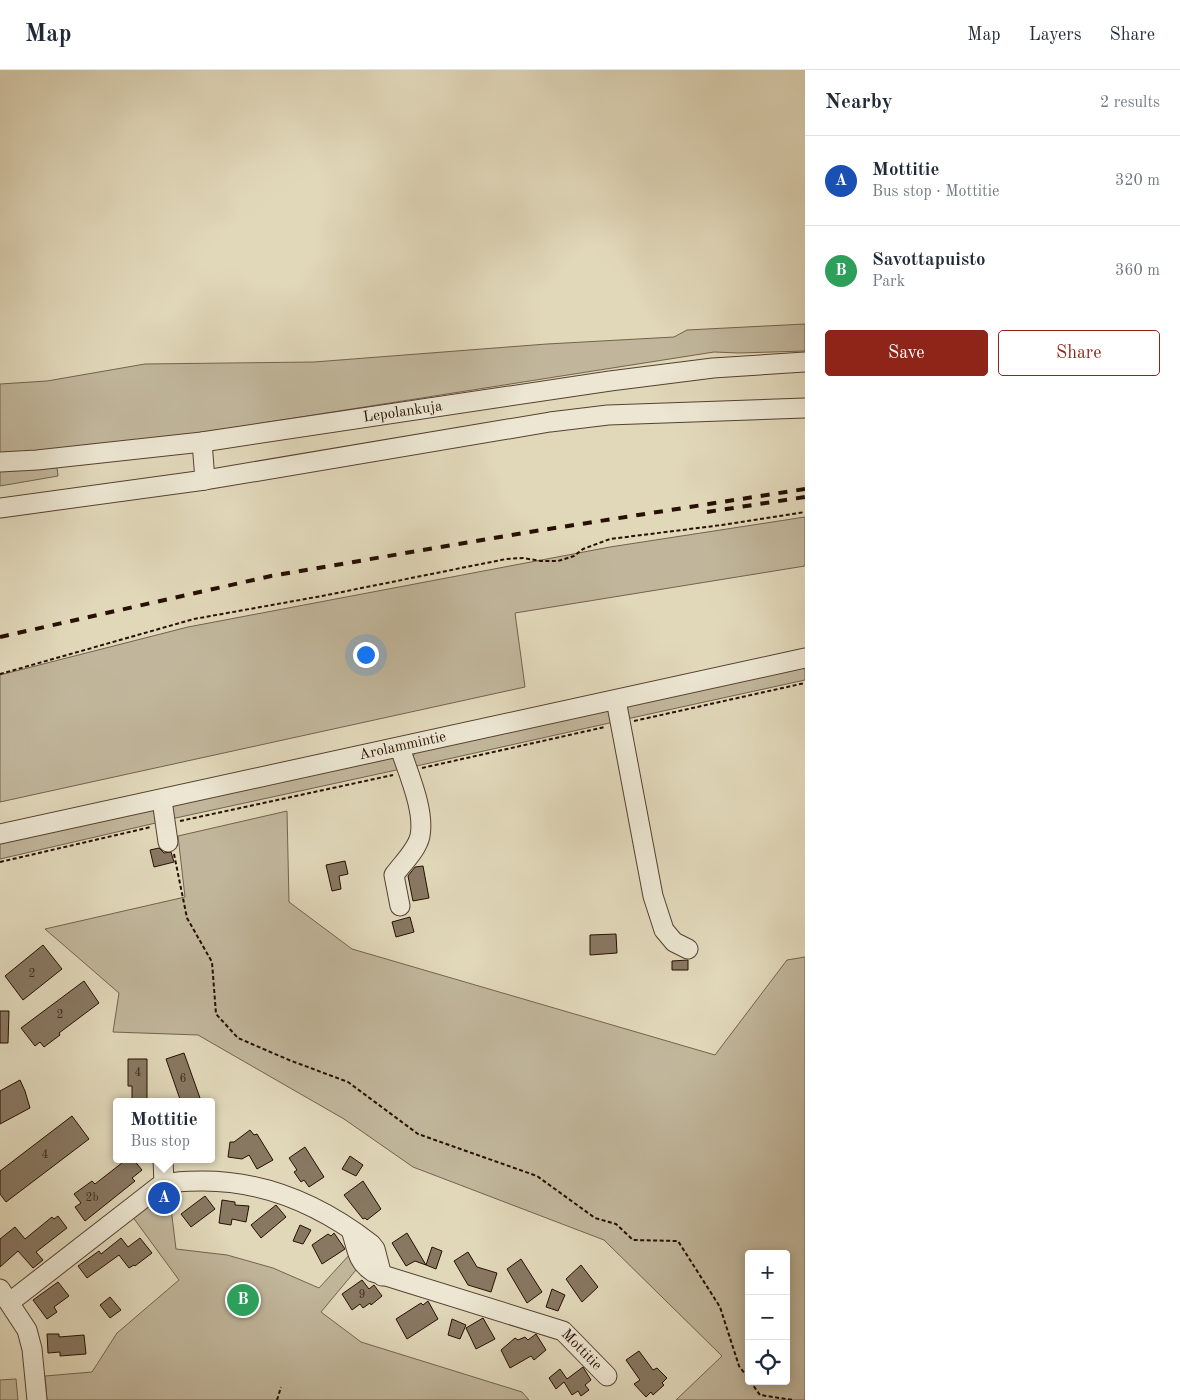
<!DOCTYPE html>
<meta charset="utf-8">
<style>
body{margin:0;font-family:"Old Standard TT",serif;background:#f2f2f3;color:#1f2937}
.controls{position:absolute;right:15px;bottom:15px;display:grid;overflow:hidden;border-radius:5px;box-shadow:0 2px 12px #0003}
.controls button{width:45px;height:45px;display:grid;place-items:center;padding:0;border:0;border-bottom:1px solid #e0e1e3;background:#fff;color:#1f2937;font:25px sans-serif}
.you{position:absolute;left:365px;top:584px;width:18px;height:18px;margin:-12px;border:4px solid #fff;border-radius:50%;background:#1a73e8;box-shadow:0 0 0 8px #1a73e833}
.badge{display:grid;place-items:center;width:32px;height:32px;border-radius:50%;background:#8f2418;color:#fff;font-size:16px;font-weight:700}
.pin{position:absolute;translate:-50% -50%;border:2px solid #fff;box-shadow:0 1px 5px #0006}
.popup{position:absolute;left:113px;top:1028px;width:102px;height:65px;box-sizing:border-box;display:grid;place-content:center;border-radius:5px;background:#fff;filter:drop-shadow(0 1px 4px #0005);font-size:16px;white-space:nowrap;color:#747a83}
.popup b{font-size:19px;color:#1f2937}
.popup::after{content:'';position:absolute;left:50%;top:100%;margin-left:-10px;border:10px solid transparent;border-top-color:#fff}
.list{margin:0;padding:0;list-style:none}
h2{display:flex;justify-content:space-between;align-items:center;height:65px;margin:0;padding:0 20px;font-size:21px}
h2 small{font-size:16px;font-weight:400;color:#747a83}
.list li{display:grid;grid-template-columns:32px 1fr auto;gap:15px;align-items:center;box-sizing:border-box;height:90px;padding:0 20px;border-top:1px solid #e0e1e3}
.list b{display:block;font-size:19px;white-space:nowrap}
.list p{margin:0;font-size:16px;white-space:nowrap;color:#747a83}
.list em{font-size:16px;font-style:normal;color:#747a83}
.actions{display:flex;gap:10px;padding:15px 20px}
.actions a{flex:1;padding:11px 0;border:1px solid #8f2418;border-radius:5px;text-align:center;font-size:18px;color:#8f2418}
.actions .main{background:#8f2418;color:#fff}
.icon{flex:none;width:28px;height:28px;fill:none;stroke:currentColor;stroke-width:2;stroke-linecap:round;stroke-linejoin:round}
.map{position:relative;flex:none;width:805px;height:1330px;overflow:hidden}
header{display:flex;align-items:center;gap:30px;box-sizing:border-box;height:70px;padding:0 25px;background:#fff;border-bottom:1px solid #e0e1e3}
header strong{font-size:24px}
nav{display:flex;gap:28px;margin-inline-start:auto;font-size:18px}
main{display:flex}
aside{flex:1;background:#fff}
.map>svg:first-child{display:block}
</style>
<header>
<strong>Map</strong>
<nav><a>Map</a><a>Layers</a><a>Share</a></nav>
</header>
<main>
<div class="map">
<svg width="805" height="1330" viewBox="0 0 805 1330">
<rect width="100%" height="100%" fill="#e1d8ba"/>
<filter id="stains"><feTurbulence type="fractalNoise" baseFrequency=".004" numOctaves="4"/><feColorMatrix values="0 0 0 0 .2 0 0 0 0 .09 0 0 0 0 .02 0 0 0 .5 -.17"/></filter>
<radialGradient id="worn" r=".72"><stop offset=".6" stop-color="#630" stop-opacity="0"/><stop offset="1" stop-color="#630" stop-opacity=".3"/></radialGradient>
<path fill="#c1b69b" stroke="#74624e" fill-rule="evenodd" d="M805,254V281L739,283L714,282L199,363L59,380L0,383V314L47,311L145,294L314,292L547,274L674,267L687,260Z
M57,397L58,406L0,416V401Z
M805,447V496L515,543L525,617L0,732V605L188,557L610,477Z
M805,595V610L622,650L624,637Z
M604,639L610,642L614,652L412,697V687L417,681Z
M388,687C395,689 399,692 401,699L171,749L170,738L173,735Z
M153,739L157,742L160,752L0,789V773Z
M287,741L289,832L352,879L715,985L787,890L805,887V1330H676L722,1286L604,1170L413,1097L344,1049L198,965L113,962L119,923L45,859L185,827L178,766ZM749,1184H786V1311H749Z
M169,1122L176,1179L227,1185L273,1198L319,1218L351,1183L356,1200L321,1242L361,1272L522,1322L529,1330H47L45,1306L92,1302L117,1263L179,1210L132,1146Z
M16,1309L18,1330H0V1310Z"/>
<path fill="#887862" stroke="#270f02" d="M159,778L164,783L171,782L174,792L154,797L150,780Z
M345,791L348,804L339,806L341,819L332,821L326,795Z
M423,796L429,828L413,831L408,806L415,797Z
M410,847L414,862L396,867L392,852Z
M616,864L617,883L590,885V865Z
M43,875L62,899L23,930L5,906Z
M688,890V900H672V891Z
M84,911L99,933L59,963L60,965L44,977L40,972L35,976L21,958Z
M0,941H9L8,973H0Z
M184,983L200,1028L189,1032H181L166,989Z
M128,989H147V1032H132V1016H128Z
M20,1010L25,1021L30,1038L0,1054V1021Z
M72,1046L89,1069L6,1132L0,1124V1101Z
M250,1060L254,1065L257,1064L273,1090L257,1099L249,1085L242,1089L228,1087L230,1072H234Z
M305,1077L324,1107L309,1117L304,1110L301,1112L294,1102L297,1100L289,1088Z
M350,1086L363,1095L356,1106L342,1099Z
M127,1089H133L142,1100L132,1108L135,1111L85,1151L75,1137L81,1133L74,1124L92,1111L95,1114Z
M363,1111L381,1139L367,1150L365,1148L363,1149L344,1125Z
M205,1126L215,1139L191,1157L181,1144Z
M222,1130L235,1132V1135L249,1136L246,1152L232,1149L231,1155L219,1153Z
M276,1135L286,1147L261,1168L251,1155Z
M58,1146L67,1158L36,1182L43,1190L33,1198L18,1181L0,1197V1169L15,1157L25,1169L52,1147L54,1149Z
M300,1155L311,1160L303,1174L293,1171Z
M334,1163L345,1179L322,1194L312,1175L328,1164L331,1166Z
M407,1163L426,1195L415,1191L406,1196L392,1173Z
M121,1168L128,1177L140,1168L152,1183L135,1196L134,1195L129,1198L119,1185L87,1208L78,1196L99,1181L101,1184Z
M432,1177L442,1181L436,1199L426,1195Z
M468,1182L477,1197L497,1203L491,1222L468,1215L454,1191Z
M521,1189L542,1222L527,1233L507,1199Z
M581,1195L598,1217L582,1232L566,1209Z
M362,1210L369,1219L374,1215L382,1226L371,1235L370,1233L363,1238L360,1234L352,1240L342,1224Z
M58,1212L69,1226L54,1237L57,1242L47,1249L33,1230Z
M552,1219L565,1225L558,1241L546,1237Z
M110,1227L121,1240L110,1248L100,1235Z
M428,1231L438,1249L407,1269L396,1249L421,1233L423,1235Z
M483,1248L495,1269L476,1279L466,1258Z
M452,1249L466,1255L460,1269L448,1265Z
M47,1264H59V1267L84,1265L86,1284L60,1286V1282L48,1283Z
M536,1264L546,1280L534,1290L531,1286L510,1298L501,1280L515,1268L518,1270L525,1267L528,1270Z
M639,1281L653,1300L657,1298L667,1308L662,1313L664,1315L653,1325L651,1322L646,1327L634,1314L640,1310L626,1290Z
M583,1297L591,1310L585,1315L589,1320L581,1326L578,1321L572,1325L564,1312L556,1319L549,1308L560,1299L567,1309Z"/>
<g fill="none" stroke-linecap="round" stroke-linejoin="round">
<g stroke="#564130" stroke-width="21">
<g id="minor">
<path d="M202,372L205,410"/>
<path id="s1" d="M0,392L37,390L202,372L610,311L713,298L805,292"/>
<path d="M0,438L205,410L550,352L608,345L805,338"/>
<path d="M616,630L653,826L664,860L674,872L688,879"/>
<path d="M162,730L168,772"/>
<path id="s2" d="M0,764L805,588"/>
<path d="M400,836L394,805C402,794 417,780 420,766C425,740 408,703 400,678"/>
<path d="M163,1089L164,1114"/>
<path id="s3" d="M351,1160C357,1177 356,1191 373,1202L563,1261L607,1306"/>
<path d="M0,1219L27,1260L32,1279L37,1330"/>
<path d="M10,1232L158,1117C171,1111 188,1111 203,1111C266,1111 322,1136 371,1174L375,1179L382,1206"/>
</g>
</g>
<path stroke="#270f02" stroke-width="2" stroke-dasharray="4 2.5" stroke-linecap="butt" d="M0,604L194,549L322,526L506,489L523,488L541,491H558L574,486L583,479L610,469L722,455L805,442
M634,651L805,613
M422,698L605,657
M180,751L393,705
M174,784L187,848L212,892L216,944L238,968L289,990L348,1012L418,1064L537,1106L595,1148L616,1154L633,1170L678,1171L720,1237L739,1296L749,1309
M0,792L151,757
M750,1311L760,1325L793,1330
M277,1330L281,1317"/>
<use href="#minor" stroke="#ece6d2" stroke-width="19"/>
<path stroke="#270f02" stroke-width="4" stroke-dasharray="9 9" stroke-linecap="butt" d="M707,442L805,427
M0,567L271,506L523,463L805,419"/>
</g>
<g text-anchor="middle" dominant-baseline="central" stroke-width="4" stroke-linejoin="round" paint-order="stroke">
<g font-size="12" fill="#3f291a">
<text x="32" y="904">2</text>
<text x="60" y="945">2</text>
<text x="138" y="1003">4</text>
<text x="183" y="1009">6</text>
<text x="45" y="1085">4</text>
<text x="92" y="1128">2b</text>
<text x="362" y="1225">9</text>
</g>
<g font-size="15" fill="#270f02" stroke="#ece6d2">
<text stroke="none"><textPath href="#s1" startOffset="406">Lepolankuja</textPath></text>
<text stroke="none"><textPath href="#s2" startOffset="412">Arolammintie</textPath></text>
<text stroke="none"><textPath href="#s3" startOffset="274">Mottitie</textPath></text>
</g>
</g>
<rect width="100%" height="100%" filter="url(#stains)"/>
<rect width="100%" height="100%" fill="url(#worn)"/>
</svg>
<div class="controls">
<button>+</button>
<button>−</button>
<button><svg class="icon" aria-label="locate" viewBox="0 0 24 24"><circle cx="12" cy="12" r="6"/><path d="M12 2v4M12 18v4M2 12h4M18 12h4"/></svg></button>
</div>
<div class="you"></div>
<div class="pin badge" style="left:164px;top:1128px;background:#1a4fb4">A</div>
<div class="popup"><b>Mottitie</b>Bus stop</div>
<div class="pin badge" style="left:243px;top:1230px;background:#2e9e5b">B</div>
</div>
<aside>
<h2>Nearby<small>2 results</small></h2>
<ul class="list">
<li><span class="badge" style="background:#1a4fb4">A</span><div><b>Mottitie</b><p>Bus stop · Mottitie</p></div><em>320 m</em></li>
<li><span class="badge" style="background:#2e9e5b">B</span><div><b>Savottapuisto</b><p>Park</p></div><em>360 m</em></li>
</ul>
<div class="actions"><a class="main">Save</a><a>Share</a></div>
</aside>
</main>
